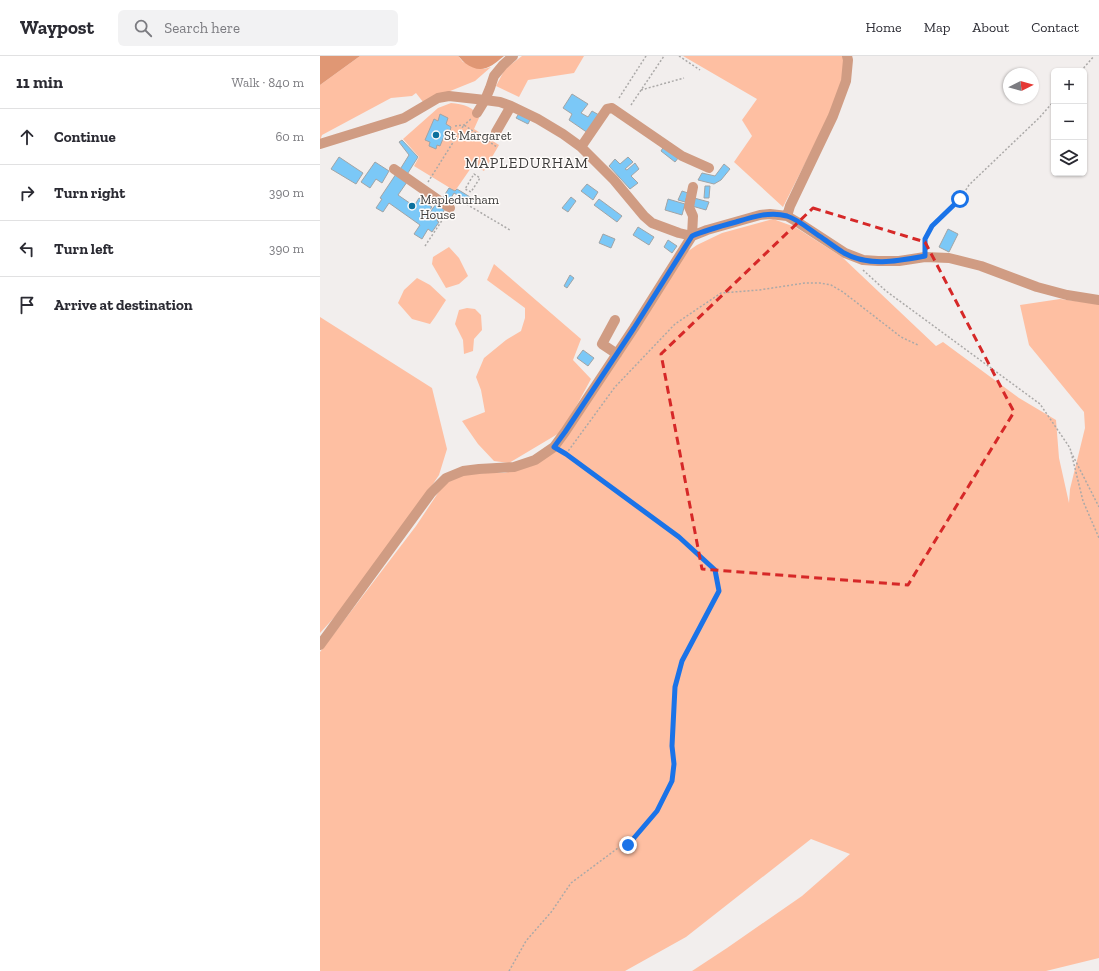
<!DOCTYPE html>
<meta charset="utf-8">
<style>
body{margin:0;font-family:"Zilla Slab",serif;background:#f2f2f3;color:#2b2b33}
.controls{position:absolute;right:12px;top:12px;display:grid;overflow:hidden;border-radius:6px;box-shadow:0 1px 3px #0004}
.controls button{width:36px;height:36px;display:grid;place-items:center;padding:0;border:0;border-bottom:1px solid #e1e1e2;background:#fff;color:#2b2b33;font:20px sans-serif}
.compass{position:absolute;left:683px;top:12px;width:36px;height:36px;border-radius:50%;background:#fff;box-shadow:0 1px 3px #0004;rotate:84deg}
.stop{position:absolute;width:12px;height:12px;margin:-9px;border:3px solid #1a73e8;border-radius:50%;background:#fff}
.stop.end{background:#1a73e8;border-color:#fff;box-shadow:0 1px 4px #0008}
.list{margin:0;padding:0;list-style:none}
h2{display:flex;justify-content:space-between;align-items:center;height:52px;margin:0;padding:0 16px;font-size:17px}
h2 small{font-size:13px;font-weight:400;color:#7c7c81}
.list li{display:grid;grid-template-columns:26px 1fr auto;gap:12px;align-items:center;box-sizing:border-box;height:56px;padding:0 16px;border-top:1px solid #e1e1e2}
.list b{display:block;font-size:15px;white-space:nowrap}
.list em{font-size:13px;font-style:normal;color:#7c7c81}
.icon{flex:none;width:22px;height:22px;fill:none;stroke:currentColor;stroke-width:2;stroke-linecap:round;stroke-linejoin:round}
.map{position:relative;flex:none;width:779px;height:915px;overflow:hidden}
header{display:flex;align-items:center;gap:24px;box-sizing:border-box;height:56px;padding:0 20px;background:#fff;border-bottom:1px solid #e1e1e2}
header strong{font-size:19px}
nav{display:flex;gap:22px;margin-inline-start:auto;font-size:14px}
.search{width:280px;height:36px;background:#f2f2f3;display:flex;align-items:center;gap:10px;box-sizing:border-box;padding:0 14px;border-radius:6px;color:#7c7c81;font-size:15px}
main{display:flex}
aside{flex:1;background:#fff}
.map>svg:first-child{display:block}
</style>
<header>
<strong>Waypost</strong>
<div class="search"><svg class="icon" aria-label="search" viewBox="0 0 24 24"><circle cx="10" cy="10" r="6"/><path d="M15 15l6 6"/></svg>Search here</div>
<nav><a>Home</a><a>Map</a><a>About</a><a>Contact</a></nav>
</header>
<main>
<aside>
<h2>11 min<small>Walk · 840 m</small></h2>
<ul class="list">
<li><svg class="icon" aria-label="ahead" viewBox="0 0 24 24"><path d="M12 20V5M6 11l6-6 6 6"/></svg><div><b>Continue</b></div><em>60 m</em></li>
<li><svg class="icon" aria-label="right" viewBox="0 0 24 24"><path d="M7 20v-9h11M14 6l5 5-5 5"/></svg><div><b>Turn right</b></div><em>390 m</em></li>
<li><svg class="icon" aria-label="left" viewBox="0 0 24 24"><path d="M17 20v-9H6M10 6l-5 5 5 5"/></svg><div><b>Turn left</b></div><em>390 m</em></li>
<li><svg class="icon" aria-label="arrive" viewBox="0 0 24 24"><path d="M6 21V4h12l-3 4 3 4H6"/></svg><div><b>Arrive at destination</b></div></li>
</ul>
</aside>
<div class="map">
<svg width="779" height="915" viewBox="0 0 779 915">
<rect width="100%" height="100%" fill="#f2eeed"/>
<path fill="#febfa2" d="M40,0H138L143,6L164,13L171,11L155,25L103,46L96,37L92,40L71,42L2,79L0,85V29Z
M202,0H264L254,17L208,24L199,41L176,30L185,13Z
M363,0H525L524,18L515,48L463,151L414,106L432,80L422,64L437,43Z
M131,47C143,48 155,51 159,62L154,73L179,89L164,115L153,109L135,135L94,110L99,101L83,83L118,52Z
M453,163L475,171L522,201L616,290L623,286L699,342L736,364L739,402L749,447L750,433L765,372L764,356L709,289L700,249L740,243L779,248V902L726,915H372L407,892L482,840L530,798L491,783L366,881L305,915H0V596L96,470L124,428L143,419L165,417H184L211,410L234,396L364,198L377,189L402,177Z
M129,191L139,202L148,220L139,228L126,232L112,208L113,201Z
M174,208L261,283L253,304L271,323L252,358L241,376L189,407L174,405L158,388L142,365L165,356L161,334L156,321L164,302L186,284L201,275L205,262V252L167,224Z
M97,222L110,229L126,244L115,261L110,268L92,263L78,247L84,234Z
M147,252L155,253L161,259L162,274L154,283L153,295L144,298L143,284L135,268L139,254Z
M0,261L112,332L127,393L119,419L97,452L21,554L0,577Z"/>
<path fill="#e09774" d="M0,0H40L0,29Z
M138,0H184C171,11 161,19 145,7C142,5 141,2 138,0Z"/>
<path fill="#7bc8f7" stroke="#a1a4a6" d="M252,38L268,48L261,57L268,61L272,55L279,59L268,77L249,64L252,58L243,52Z
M200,56L211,62L208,68L196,62Z
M120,58L128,62L126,68L131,71L130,75L127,73L120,90L117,89L116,93L109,90L110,86L105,84L114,63L118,65Z
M82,84L98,101L86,120L79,115L89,99L79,86Z
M344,90L359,101L355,106L341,95Z
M19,101L43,117L36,128L11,113Z
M308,101L313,106L305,113L307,114L315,107L319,113L311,120L318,127L310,133L289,110L295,103L300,108Z
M55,106L69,115L62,127L56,123L50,132L41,126Z
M404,108L410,113L401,124L394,128L378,124L382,117L395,120Z
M76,118L87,126L78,139L94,150L99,142L112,151L107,158L108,159L116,148L125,153L117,165L119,166L112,176L108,173L102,183L94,178L100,169L69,147L63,156L56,152L62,143L60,142Z
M267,128L278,136L273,144L261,135Z
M385,130H390L389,142H384Z
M129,132L135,135L137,133L155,144L152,148L134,137L128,147L122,143Z
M362,135L368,137L365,146L358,144Z
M251,141L256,145L248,156L242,152Z
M374,142L389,146L386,154L372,150Z
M279,143L302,160L297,166L274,149Z
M348,143L365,148L362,159L345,154Z
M318,171L334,181L329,189L313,179Z
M628,173L638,178L629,196L619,191Z
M283,178L295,183L291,192L279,187Z
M348,184L357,190L352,197L344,191Z
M250,219L254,222L247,232L244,230Z
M263,294L274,302L268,310L257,302Z"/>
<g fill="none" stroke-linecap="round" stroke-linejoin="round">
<path stroke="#aba9a8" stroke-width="1.5" stroke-dasharray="2 2" stroke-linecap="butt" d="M359,0L380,14
M761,15L774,0
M321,34L364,22
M299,42L326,0
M311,49L344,0
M135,70L144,69L151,63
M154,118L160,122L151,136L145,133Z
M108,126L144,69L177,91
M134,145L136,142L190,174
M105,190L125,160
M605,191C605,168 627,158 640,142C643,138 646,134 649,129L720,61L734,45
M543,214L566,235L720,348L750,392L763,445L779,482
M751,396L779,451
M246,398L295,331L355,268L401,237L439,234L485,227H500L511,229L523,236L581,281L598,289
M189,915L206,885L232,855L251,827L298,792L308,789L337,755L352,725L354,708L352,690L355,631L362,605L399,535L395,514L359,481L242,395"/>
<path stroke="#d09c83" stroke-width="10" d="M157,57L165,44L180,46L191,50L218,63L243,78L261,91L294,124L324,160L332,167L359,177L372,180L387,174L440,159L450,158L467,160L479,167L525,197L543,204L558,205H579L605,201L629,202L661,210L717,231L747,239L779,244
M176,76L191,50
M0,88L84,62L118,42L129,40L165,44L170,32L174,20L183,9L193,0
M261,91L287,53L292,52L362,100L389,112
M74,113L130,152
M467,160L470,150L513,60L526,25L528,4L527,0
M295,264L282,288L297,298
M0,589L111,437L126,422L143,415L159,413L194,411L215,404L234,391L245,376L314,272L372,180L373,160L369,151L373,131"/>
</g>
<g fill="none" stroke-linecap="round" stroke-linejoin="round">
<path stroke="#1a73e8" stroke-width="5" d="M308,789L337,755L352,725L354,708L352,690L355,631L362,605L399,535L395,514L359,481L246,398L234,391L245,376L314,272L372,180C386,174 401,170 416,166C432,161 450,155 467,160C479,164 490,174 501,181C508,186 516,192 524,197C549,211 578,205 605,200V183L612,170L640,143"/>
</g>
<path fill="none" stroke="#d62828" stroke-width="3" stroke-dasharray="8 5" stroke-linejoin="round" d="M493,152L605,186L694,356L588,529L382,513L341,298Z"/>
<g fill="#0b709d" stroke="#fffcfa" stroke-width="1.5">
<circle cx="116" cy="79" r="4"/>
<circle cx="92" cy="150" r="4"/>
</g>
<g text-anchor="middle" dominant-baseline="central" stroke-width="3" stroke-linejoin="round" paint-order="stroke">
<g font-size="13" fill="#3d3c3b" stroke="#fffcfa" text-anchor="start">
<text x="124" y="79">St Margaret</text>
<text x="100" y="143">Mapledurham<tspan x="100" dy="15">House</tspan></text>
</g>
<g font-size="15" letter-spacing="1" fill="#3d3c3b" stroke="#fffcfa">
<text x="207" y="107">MAPLEDURHAM</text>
</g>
</g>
</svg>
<div class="controls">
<button>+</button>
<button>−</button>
<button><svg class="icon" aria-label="layers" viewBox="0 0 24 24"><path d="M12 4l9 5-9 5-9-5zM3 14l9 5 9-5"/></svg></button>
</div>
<svg class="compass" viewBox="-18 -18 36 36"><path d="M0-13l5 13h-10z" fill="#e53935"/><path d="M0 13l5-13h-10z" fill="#7c7c81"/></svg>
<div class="stop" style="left:640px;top:143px"></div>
<div class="stop end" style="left:308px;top:789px"></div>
</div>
</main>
